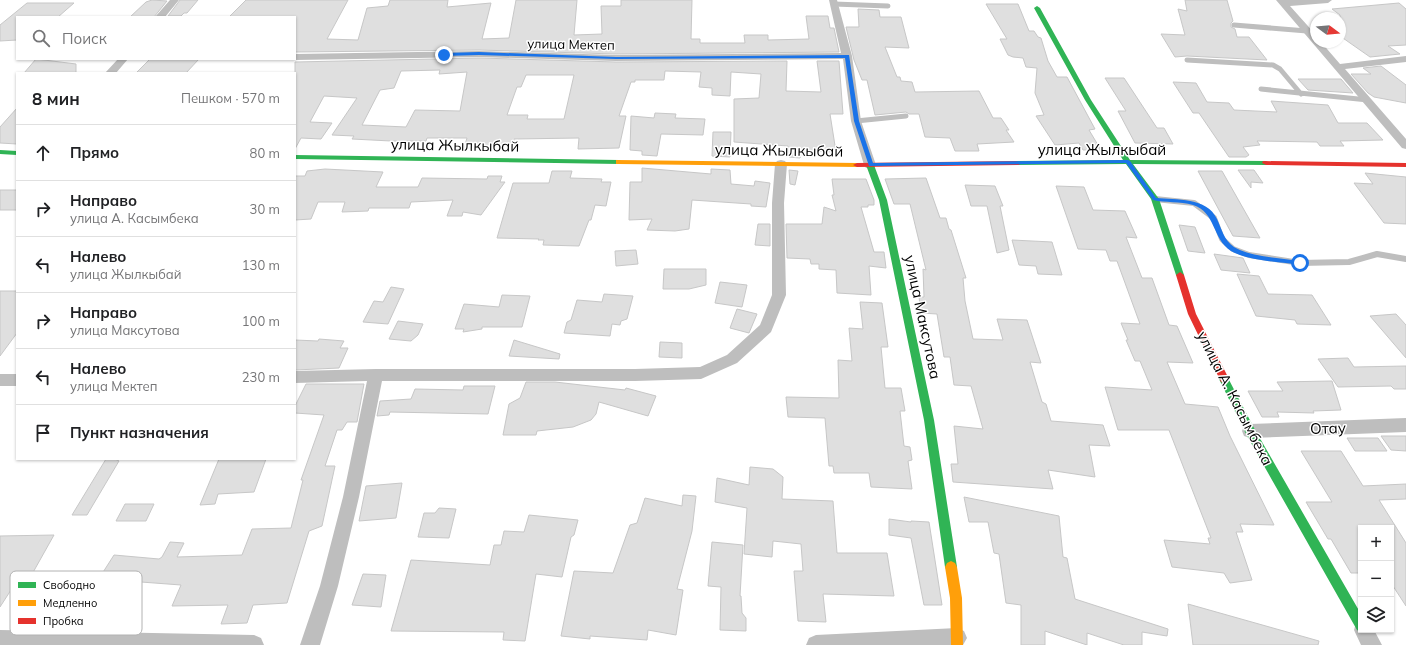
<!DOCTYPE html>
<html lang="ru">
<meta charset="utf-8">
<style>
body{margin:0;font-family:Mulish,sans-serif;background:#f6f6f6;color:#202124}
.controls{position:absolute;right:12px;bottom:12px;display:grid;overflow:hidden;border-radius:0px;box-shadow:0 1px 3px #0004}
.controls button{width:36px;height:36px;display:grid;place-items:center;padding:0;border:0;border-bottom:1px solid #e0e0e0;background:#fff;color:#202124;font:20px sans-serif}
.compass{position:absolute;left:1310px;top:12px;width:36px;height:36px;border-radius:50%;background:#fff;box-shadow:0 1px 3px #0004;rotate:106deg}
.stop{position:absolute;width:12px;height:12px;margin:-9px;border:3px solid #1a73e8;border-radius:50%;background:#fff}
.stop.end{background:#1a73e8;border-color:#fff;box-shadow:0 1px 4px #0008}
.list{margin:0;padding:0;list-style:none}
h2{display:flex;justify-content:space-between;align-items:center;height:52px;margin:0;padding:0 16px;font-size:17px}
h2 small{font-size:13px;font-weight:400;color:#757577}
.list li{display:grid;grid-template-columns:26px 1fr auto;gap:12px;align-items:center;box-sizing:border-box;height:56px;padding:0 16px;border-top:1px solid #e0e0e0}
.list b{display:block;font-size:15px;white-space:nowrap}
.list p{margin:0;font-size:13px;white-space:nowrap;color:#757577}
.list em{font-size:13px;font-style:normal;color:#757577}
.icon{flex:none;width:22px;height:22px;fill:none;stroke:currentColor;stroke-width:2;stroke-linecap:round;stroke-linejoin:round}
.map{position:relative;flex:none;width:1406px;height:645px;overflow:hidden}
.search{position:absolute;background:#fff;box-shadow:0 1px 3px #0004;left:16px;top:16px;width:280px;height:44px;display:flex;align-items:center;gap:10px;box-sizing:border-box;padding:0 14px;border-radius:0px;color:#757577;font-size:15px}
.panel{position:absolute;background:#fff;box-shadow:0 1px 3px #0004;left:16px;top:72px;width:280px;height:388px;border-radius:0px}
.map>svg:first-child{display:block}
</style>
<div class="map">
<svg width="1406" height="645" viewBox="0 0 1406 645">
<rect width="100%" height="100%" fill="#fff"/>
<path fill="#dfdfdf" stroke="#c7c7c7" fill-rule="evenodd" d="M152,0L167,1L154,17H130L146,2Z
M180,0H198L187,13H184L181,16H168Z
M246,0H348L327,39L358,40L367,8L388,6L390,0H448L447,7L491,3L482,39L509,38L516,0H577L574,35L602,34L601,6H621V0H692L691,39H700V43H745L744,35H768V40L809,39L806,16H828L830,28H834L839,52L616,54L479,50L295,52V17H229Z
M1185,0H1227L1233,21L1231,23V27L1235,29L1237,37H1249L1267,60L1187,56L1175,57L1161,34L1185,35L1178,9L1187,11Z
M27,3H74L58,17H17V40L0,41V25Z
M1399,3L1406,9V45L1388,46L1400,54L1370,57L1340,36V15L1332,9Z
M986,4H1018L1029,31H1034L1038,37L1041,38L1048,61L1057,77H1067L1095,129L1089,130L1101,150H1083L1079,143L1055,145L1036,116L1044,115L1035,93L1037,68L1026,67L1023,58L1013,57L1008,55L1000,39H1007Z
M858,9L879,10L880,17H901L909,48L885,47L897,77H900L901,81L912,82L915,92L979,91L993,118H1001L1009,130H1006L1014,142L977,144L979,151H955L950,138L925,137L919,114H909L906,112L875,115L867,80H862L854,60L846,27H859Z
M479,58L616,62L787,61L786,91L821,92L817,61H839L843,114H830L836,152L802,151L800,158L789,157L788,146L734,142V99L759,98L761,74L731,72L730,96L712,95V88L699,87L701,72L665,71L664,80H635V82H631L619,116H626L619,148L578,149L579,138L514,139L513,145L489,146V148H464L467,138H427L426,141H391L352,139L354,136L332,135L357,98L324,96L310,122L332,123L321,139L301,138L295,149V62ZM440,70L439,74L467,72L460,111L415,110L406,127L362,125L380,90L394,88L401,71ZM526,75H574L564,119H527L528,115H507L517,87H521Z
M36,59L76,64V73H24Z
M150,59H199L186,73H136Z
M1381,66L1406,85V103L1374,97L1368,93L1351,74H1371L1363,68Z
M1105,78H1124L1157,128H1164L1173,144L1135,143L1118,111H1126Z
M1298,79H1341L1353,93L1308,90Z
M1173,82L1196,83L1207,102L1229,103L1234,110L1277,112L1271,101L1328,105L1338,123H1367L1383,140L1340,141L1344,146H1320L1317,142L1257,141L1260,145L1243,147L1249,155L1246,157H1229L1199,113H1193Z
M17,108V144L0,143V127Z
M655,113L676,114L675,118L705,119L703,135L661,134L657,156L642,155V151L630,150L631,116L654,118Z
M713,132H731L730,157L712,156Z
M642,168L711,174V169L730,170L731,184L754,186L755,181L770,183L766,207L751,206V204L692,200L689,229L675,231L647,230L652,219L629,220L630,182H642Z
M325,169L383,172L376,187H418L422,178L487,179L488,176H502L500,182H505L481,215L463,212L462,216H447L453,200L411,202L409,208H369L368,211L342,212L345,202H318L311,219L295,220V176H305L307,171Z
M789,170L798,171L795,185L790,184Z
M1238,170H1254L1263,183L1251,182V188Z
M552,171H572L570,178L602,179L601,182H611L606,206L595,205L591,220H589L579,246L543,245L544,240H538L539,239L497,238L513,183H549Z
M1198,171H1222L1260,238L1233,236Z
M1365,173L1406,177V224L1384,223L1354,183L1373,184Z
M926,178L940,218H946L949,229L951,230L966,278H963L965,301L973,339L1003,340L997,319L1027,320L1041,363L1030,362L1042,402L1046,404L1051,421L1103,425L1110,446L1089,445L1095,477L1048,470L1053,489L953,482L951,464H958L954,426L983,429L971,386L954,385L950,357H944L937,314L921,313L919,297H924L923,269L926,270L910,204H894L885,179Z
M832,179H866L874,200V205H868V207H861L874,252H884L886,268L869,266L871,295L837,293L836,270L819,269V264H811L810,259L787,258L786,224H822L824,207L836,211L832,195H834Z
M965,185L995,186L1003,206H1000L1009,250L997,253L987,206H971Z
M1056,186L1084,187L1093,210L1125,211L1137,238L1126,237L1142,278H1152L1169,325L1177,326L1193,363L1167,362L1185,404L1218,407L1230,436L1274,525L1240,524L1243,532H1236L1252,580L1230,583L1224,573L1172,567L1164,540L1210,544L1208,538H1211L1169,430H1118L1105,387L1152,390L1140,361H1135L1126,340H1128L1121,323L1140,324L1117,261H1110L1106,250L1078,249Z
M0,190H17V210H0Z
M758,224H770V246L755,245Z
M1179,225L1195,227L1205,253L1188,251Z
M1012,240L1052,242L1062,275L1038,274L1036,266L1019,265Z
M636,250L638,264L616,266L615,251Z
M1214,254L1243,258L1250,273L1221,270Z
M664,269H706V285L689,289H663Z
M1237,274L1259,276L1268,294L1312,295L1331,325L1297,324L1295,320L1256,316Z
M720,282L747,285L742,307L715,303Z
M391,287L404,289L388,324L363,322L374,301L383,302Z
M0,291H17V333L0,356Z
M604,294L633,296L627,319L621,321L620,325L612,324L610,336L564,333L567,322L571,320L577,300L602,302Z
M502,295L530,296L522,327H482V329L463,332L464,329H455L464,304L499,307Z
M860,302L882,303L888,347H881L885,388H901L905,411H900L904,446L910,447L912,460L908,461L912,489L871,487L869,473H834L833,466H829L825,418L788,417L786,397L839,398L838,360L852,361L849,328L863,329Z
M737,309L757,314L749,333L730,328Z
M1396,314L1406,325V358L1370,316Z
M398,321L423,324L418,335L411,341L389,339Z
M319,339L344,341L340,348H348L339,368L295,370V340L318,341Z
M514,340L560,354L559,359L509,356Z
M660,342L682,343V358L659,357Z
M1348,358L1354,367L1406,366V389H1394L1391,386L1338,387L1318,359Z
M1332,381L1341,410L1313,411L1314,413L1277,412L1279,417H1262L1248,391H1283L1277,382Z
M526,382H555L625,390L626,388L656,396L648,416L599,402L596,414L591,420L573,427L537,431L536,435H503L509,404L520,398Z
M306,384H364L357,422H347L342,430H337L325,466H335L322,526L309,531L287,603L253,605L247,623L221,624L228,605L172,606L181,585L141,582L123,613L88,610L92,603L84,602L114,555L159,559L162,557L170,542L184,543L177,557L242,555L252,529L291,528L303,480H301L324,415L295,413V406Z
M464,386H495L488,414L390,412L389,415L377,416L380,401L411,399L415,389L463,390Z
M1381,436H1406V451L1391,450Z
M1347,438H1378L1387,451H1355Z
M1301,451H1341L1363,486L1406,484V499L1379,500L1406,543V606L1391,583V528H1361V573H1351L1331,539H1328L1306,502H1332Z
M106,459H115L119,461L87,515H72Z
M219,459H266L254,492L218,494L215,504L200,505Z
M750,467L773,469L783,477L782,499L833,501L837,553H887L894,596L823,594L826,622L798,621L794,571H803L801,544L773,541L772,557L744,554L747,508L715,502L717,478L749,485Z
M402,483L396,518L359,521L366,486Z
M683,495L696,496L692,531L677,589L683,590L676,635L648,630L647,640L590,636V639L561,636L574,571L613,573L630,525L637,523L645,498L682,506Z
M964,497L1059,516L1063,557L1067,558L1075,599L1168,629L1167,636L1142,632V645H1124L1087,633V645L1045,631V645H1021V605L1006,603L999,554L994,553L988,522H969Z
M125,504H154L146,521H116Z
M439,508L456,509L449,538L418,537L424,513H435Z
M529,515L578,520L574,535L571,537L562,577L536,574L525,641L503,640L504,632L391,631L411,560L490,565L494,545H501L504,531L524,532Z
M889,519L911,522V521L929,522L942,605H924L911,538L889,535Z
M54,535L31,576H20L0,607V536Z
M712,542L743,545L740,596H741L742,613L746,618V631L720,630L721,587L708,586Z
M363,574L386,575L381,607L352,605Z
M1188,604L1319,641L1318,645H1193Z"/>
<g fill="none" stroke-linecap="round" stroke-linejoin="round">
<path stroke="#bebebe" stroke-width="5" d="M834,4L888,6
M1234,25L1307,31
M1187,60L1273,65L1280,69L1301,94
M1261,89L1368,100
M856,121L906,116"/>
<path stroke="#bebebe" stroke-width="6" d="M1155,199L1194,203L1214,218L1222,239L1233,249L1249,255L1300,263L1349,262L1377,254L1406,259"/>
<path fill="#bebebe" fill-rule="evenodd" d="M170,0H179L165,17H155Z
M829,0H837L852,56L861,121L876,165L874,168H866L864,165L851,121L843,59L616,61L479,57L295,60L291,59H295V54L479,51L616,55L841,53Z
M1276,0H1332L1328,3L1290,6L1316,35V42H1321L1340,64L1406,56V62L1345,69L1406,139V149L1402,148Z
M118,59H128L116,73H105Z
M781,160L785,161L787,164L784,203L786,295L771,332L737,363L701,379L635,381H382L359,497L338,586L320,645H300L320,586L343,497L367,381L295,383V371L376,369H635L700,367L727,355L760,325L772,295V203L775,164L777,161Z
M0,374H17V386H0Z
M1406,418V432L1250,438L1244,436L1242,431L1244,426L1250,424Z
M1361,621V630H1374L1382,645H1361L1354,630L1356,623Z
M957,628L964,631L967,638L963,645H806L809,638L816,635Z
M0,630L254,635L261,638L264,645H0Z"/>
<path fill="#30b455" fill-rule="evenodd" d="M1037,6L1040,8L1091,100L1130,160L1266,161L1270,163L1266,165L1133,164L1159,199L1184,275L1183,277L1180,278L1176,275L1151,199L1126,164L1016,165L1012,163L1016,161L1123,160L1085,100L1034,8Z
M0,150L17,151V155L0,154Z
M295,155L619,160L623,162L619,164L295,159Z
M867,163H870L874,165L887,200L934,420L957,567L955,571L951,573L947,571L945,567L924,420L879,200L866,165Z
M1224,375L1227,376L1254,428L1361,614V630H1365L1361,632L1357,630L1246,434L1219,379L1221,376Z"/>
<path fill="#ff9f0a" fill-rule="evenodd" d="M616,160L857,163L861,165L857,167L619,164H616Z
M951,561L955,563L957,567L962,598L963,645H951L950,598L945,567L947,563Z"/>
<path fill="#e5322d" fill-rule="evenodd" d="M1016,161L1020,163L1019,165L857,167L853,165L857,163Z
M1263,161L1406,163V167L1266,165L1262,163Z
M1180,272L1184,275L1196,314L1229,379L1227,382L1224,383L1221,382L1188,314L1176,275Z"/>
</g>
<path fill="#1a73e8" d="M479,52L616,57L849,55L859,121L873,163L1128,160L1130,161L1156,198C1176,200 1207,197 1217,219C1222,230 1224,240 1234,247C1250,257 1282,258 1300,261L1303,263L1300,265C1280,262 1249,261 1231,251C1212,239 1216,212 1193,205C1180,201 1165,203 1153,200L1126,163L869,166L854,121L845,58L616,59L479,55L444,56L441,55L444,53Z"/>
<g text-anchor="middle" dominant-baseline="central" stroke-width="3" stroke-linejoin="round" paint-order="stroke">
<g font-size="13" fill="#000" stroke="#fff">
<text transform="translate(571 44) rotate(1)">улица Мектеп</text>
</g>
<g font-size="15" fill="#000" stroke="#fff">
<text transform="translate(455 145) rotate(1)">улица Жылкыбай</text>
<text x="1102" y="149">улица Жылкыбай</text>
<text transform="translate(779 150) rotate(1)">улица Жылкыбай</text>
<text transform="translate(923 317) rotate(78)">улица Максутова</text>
<text transform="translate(1235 398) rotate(63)">улица А. Касымбека</text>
<text transform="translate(1328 428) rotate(-2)">Отау</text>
</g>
</g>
<rect x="10" y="571" width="132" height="64" rx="6" fill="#fff" stroke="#b2b2b2" stroke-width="1"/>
<rect x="18" y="582" width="18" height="6" fill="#30b455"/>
<rect x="18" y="600" width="18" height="6" fill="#ff9f0a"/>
<rect x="18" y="618" width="18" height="6" fill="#e5322d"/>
<g font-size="11" fill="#000">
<text x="43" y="589">Свободно</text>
<text x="43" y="607">Медленно</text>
<text x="43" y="625">Пробка</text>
</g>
</svg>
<div class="controls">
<button>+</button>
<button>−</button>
<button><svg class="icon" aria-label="layers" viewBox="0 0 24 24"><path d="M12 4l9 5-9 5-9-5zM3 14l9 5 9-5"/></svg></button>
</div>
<svg class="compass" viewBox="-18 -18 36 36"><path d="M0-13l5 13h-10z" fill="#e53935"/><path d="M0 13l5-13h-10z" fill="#757577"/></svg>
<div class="stop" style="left:1300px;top:263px"></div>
<div class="stop end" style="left:444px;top:55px"></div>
<div class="search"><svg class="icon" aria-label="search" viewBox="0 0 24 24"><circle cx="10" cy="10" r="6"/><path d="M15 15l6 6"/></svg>Поиск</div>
<section class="panel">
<h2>8 мин<small>Пешком · 570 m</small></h2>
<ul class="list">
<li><svg class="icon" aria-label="ahead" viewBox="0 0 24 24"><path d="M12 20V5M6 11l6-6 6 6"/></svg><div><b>Прямо</b></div><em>80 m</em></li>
<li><svg class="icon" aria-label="right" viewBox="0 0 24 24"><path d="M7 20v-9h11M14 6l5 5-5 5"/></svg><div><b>Направо</b><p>улица А. Касымбека</p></div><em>30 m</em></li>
<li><svg class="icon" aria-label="left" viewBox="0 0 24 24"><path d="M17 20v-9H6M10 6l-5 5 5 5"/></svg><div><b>Налево</b><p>улица Жылкыбай</p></div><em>130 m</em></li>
<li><svg class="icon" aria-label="right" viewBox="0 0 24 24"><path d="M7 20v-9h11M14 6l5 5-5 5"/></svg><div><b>Направо</b><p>улица Максутова</p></div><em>100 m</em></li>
<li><svg class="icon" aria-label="left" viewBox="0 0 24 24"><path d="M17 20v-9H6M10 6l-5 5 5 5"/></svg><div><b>Налево</b><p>улица Мектеп</p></div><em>230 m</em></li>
<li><svg class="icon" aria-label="arrive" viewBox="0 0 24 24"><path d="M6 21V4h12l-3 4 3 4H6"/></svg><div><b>Пункт назначения</b></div></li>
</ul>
</section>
</div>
